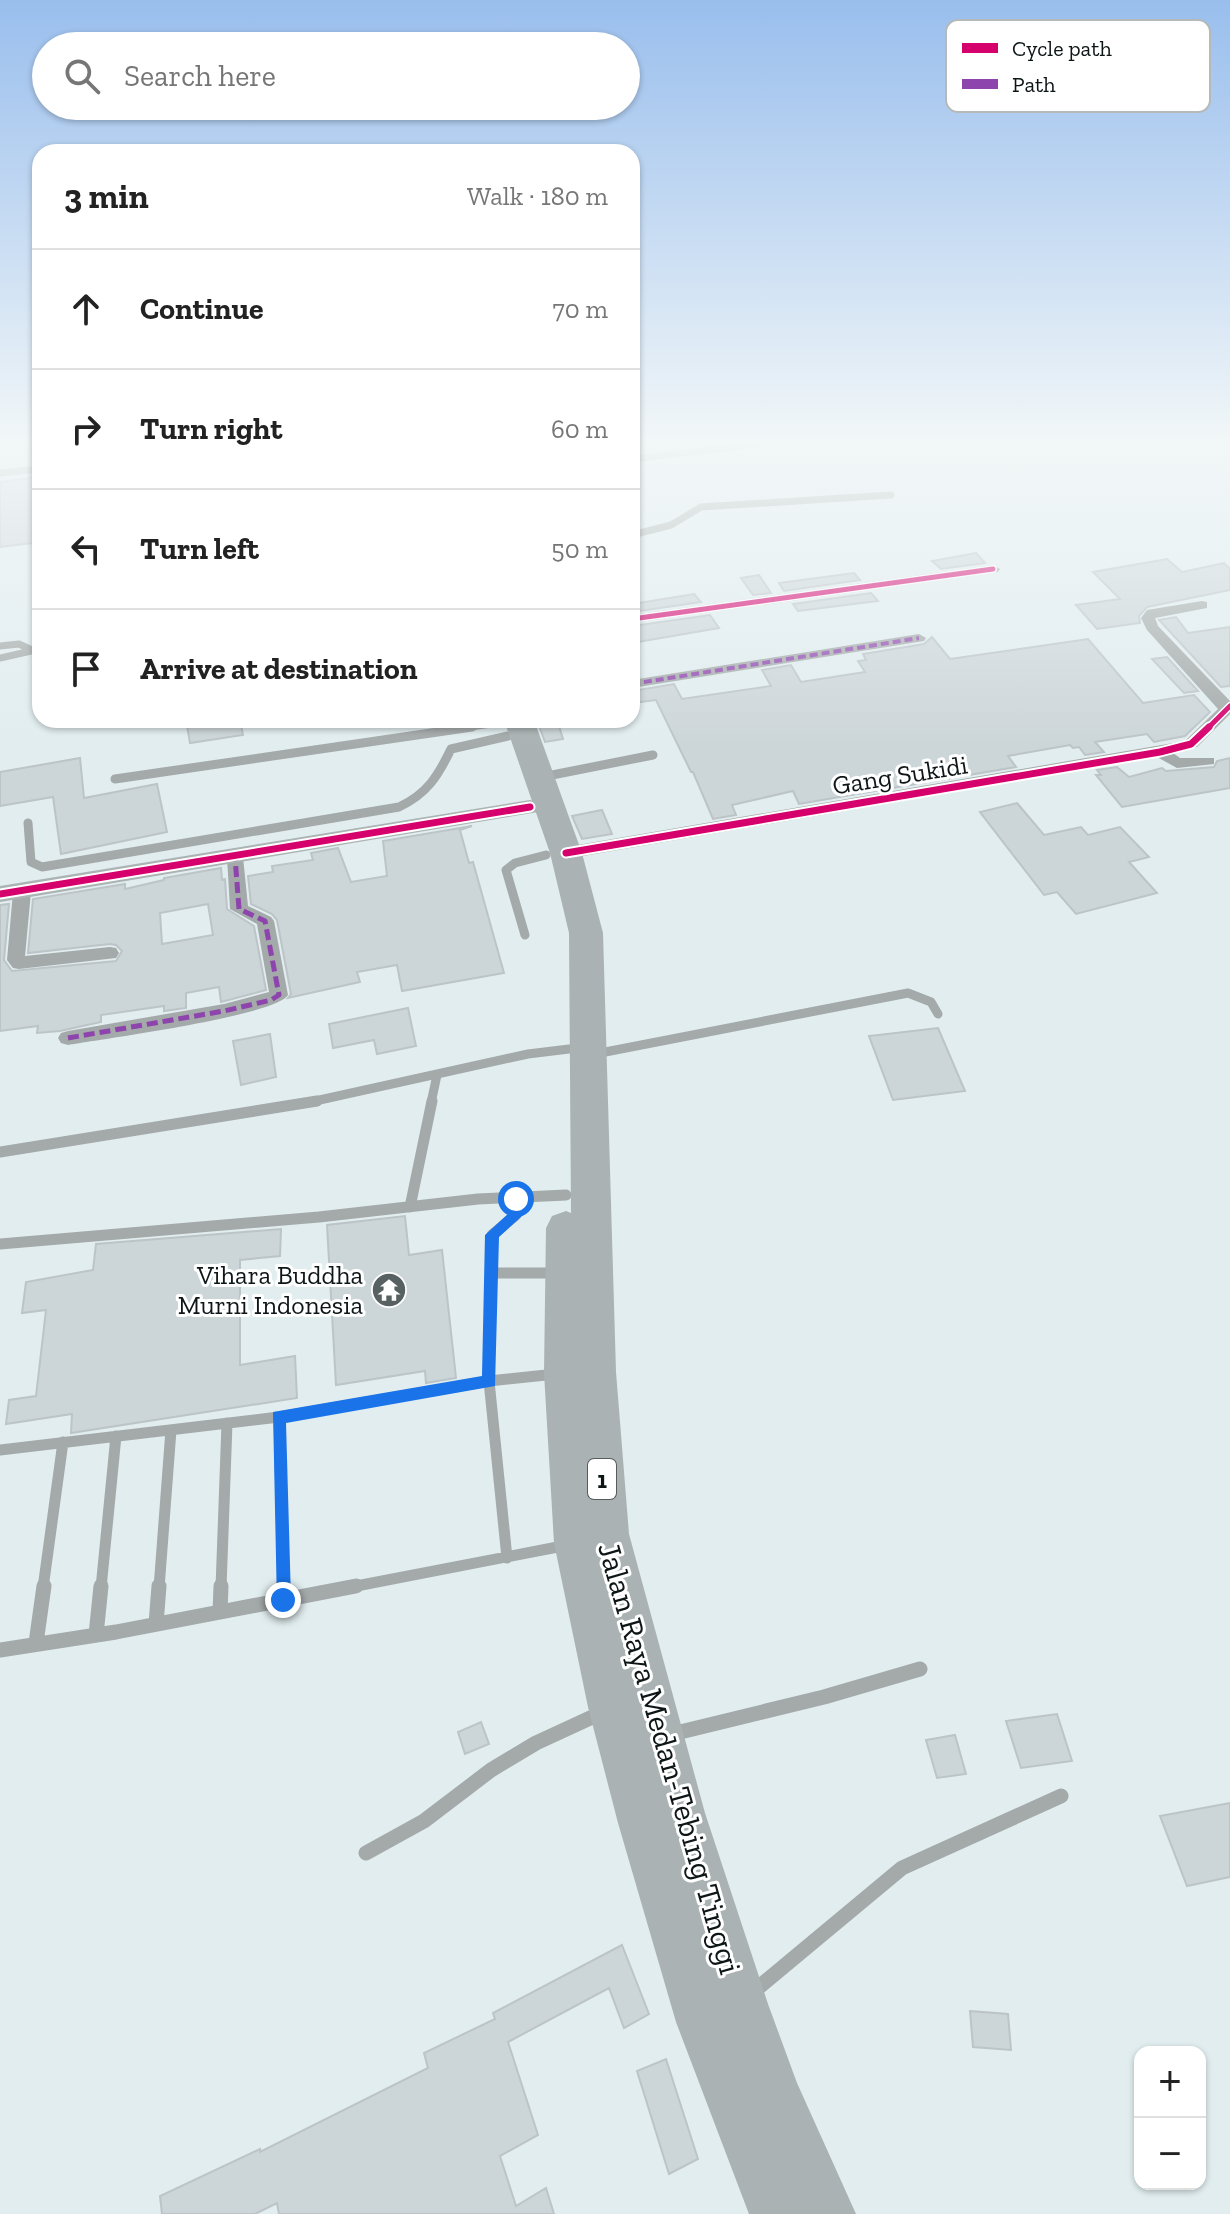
<!DOCTYPE html>
<meta charset="utf-8">
<style>
body{margin:0;font-family:"Zilla Slab",serif;background:#f6f6f6;color:#222}
.controls{position:absolute;right:24px;bottom:24px;display:grid;overflow:hidden;border-radius:16px;box-shadow:0 2px 6px #0004}
.controls button{width:72px;height:72px;display:grid;place-items:center;padding:0;border:0;border-bottom:2px solid #e0e0e0;background:#fff;color:#222;font:40px sans-serif}
.stop{position:absolute;width:24px;height:24px;margin:-18px;border:6px solid #1a73e8;border-radius:50%;background:#fff}
.stop.end{background:#1a73e8;border-color:#fff;box-shadow:0 2px 8px #0008}
.list{margin:0;padding:0;list-style:none}
h2{display:flex;justify-content:space-between;align-items:center;height:104px;margin:0;padding:0 32px;font-size:34px}
h2 small{font-size:26px;font-weight:400;color:#767676}
.list li{display:grid;grid-template-columns:52px 1fr auto;gap:24px;align-items:center;box-sizing:border-box;height:120px;padding:0 32px;border-top:2px solid #e0e0e0}
.list b{display:block;font-size:30px;white-space:nowrap}
.list em{font-size:26px;font-style:normal;color:#767676}
.icon{flex:none;width:44px;height:44px;fill:none;stroke:currentColor;stroke-width:2;stroke-linecap:round;stroke-linejoin:round}
.map{position:relative;flex:none;width:1230px;height:2214px;overflow:hidden}
.search{position:absolute;background:#fff;box-shadow:0 2px 6px #0004;left:32px;top:32px;width:608px;height:88px;display:flex;align-items:center;gap:20px;box-sizing:border-box;padding:0 28px;border-radius:44px;color:#767676;font-size:30px}
.panel{position:absolute;background:#fff;box-shadow:0 2px 6px #0004;left:32px;top:144px;width:608px;height:584px;border-radius:24px}
.map>svg:first-child{display:block}
</style>
<div class="map">
<svg width="1230" height="2214" viewBox="0 0 1230 2214">
<rect width="100%" height="100%" fill="#e1edef"/>
<path fill="#ccd5d8" stroke="#bcc4c8" stroke-width="2" fill-rule="evenodd" d="M40,477V542L0,547V482Z
M976,553L985,563L941,569L932,561Z
M1167,559L1182,572L1224,563L1230,569V590L1147,607L1139,616L1140,623L1097,629L1076,605L1120,599L1093,572Z
M854,573L860,580L784,591L779,583Z
M759,575L771,593L753,595L741,578Z
M871,593L878,601L798,611L793,604Z
M694,594L701,602L632,612V604Z
M710,615L719,628L632,643V626Z
M1176,617L1188,633L1230,627V686L1221,687L1159,620Z
M932,637L950,659L1088,639L1143,703L1194,695L1210,712L1185,736L1154,742L1147,734L1095,742L1104,752L1085,755L1079,747L1073,748L1070,745L1008,756L1016,767L799,804L793,791L732,805L736,815L713,819L693,772H691L656,700L632,703V691L674,684L682,699L771,686L762,670L791,665L801,682L865,672L858,661L866,660L863,654L924,644Z
M1167,657L1198,691L1184,693L1152,659Z
M186,720H240L243,735L190,743Z
M537,720H557L563,739L545,742Z
M80,758L84,798L157,784L167,832L61,854L53,797L0,806V772Z
M1230,758V788L1122,807L1096,775H1101L1097,770L1117,767L1129,777L1162,768L1166,771L1214,767L1217,761Z
M1017,803L1044,835L1081,827L1088,835L1120,827L1149,857L1129,862L1157,893L1076,914L1057,892L1044,895L980,812Z
M602,810L612,834L582,839L572,816Z
M472,826L460,830L469,863L473,862L504,973L402,991L397,965L357,972L360,982L288,998L291,994L277,920L272,914L251,904L248,876L273,872L272,866L313,860L311,853L338,848L351,882L387,876L383,841Z
M221,868L222,880L225,879L227,909L254,926L266,990L221,1002L219,987L186,993V1008L164,1011V1006L101,1015V1022L60,1031L37,1033L38,1026L0,1031V905L9,904L4,960L12,971L116,961L122,951L116,945L110,944L28,953L33,899L125,884V889L164,880V878ZM208,904L213,935L162,944L160,913Z
M408,1008L416,1046L377,1054L374,1040L333,1048L329,1024Z
M938,1028L965,1091L893,1100L869,1036Z
M270,1034L276,1077L241,1085L233,1041Z
M405,1216L409,1255L442,1250L456,1378L426,1383L425,1371L336,1385L327,1225Z
M281,1229L280,1256L240,1260V1365L295,1356L297,1398L71,1433L72,1414L6,1424L9,1400L36,1396L46,1310L22,1313L26,1282L93,1270L96,1244Z
M1057,1714L1072,1761L1021,1768L1006,1721Z
M481,1722L489,1744L465,1754L458,1732Z
M955,1735L966,1774L937,1778L926,1740Z
M1230,1803V1877L1187,1886L1160,1816Z
M622,1945L649,2014L624,2028L609,1988L508,2042L538,2135L500,2156L516,2206L546,2188L554,2214H279L277,2203L255,2214H162L160,2196L260,2149V2152L428,2068L424,2053L495,2019L493,2013Z
M970,2011L1008,2014L1011,2050L973,2047Z
M666,2059L698,2159L669,2174L637,2071Z"/>
<g fill="none" stroke-linecap="round" stroke-linejoin="round">
<path stroke="#a4a9a9" stroke-width="7" d="M632,459L809,438
M0,473L40,469
M632,535L671,525L701,507L891,495
M0,646L19,644L32,650
M0,658L40,649
M458,729L504,722"/>
<path stroke="#a4a9a9" stroke-width="9" d="M542,777L653,755
M115,779L472,727
M28,823L31,862L42,867L399,807C427,794 438,776 451,749L508,736
M525,935L506,870L515,863L546,855
M595,1054L908,993L931,1002L938,1014
M306,1103L528,1054L569,1049
M431,1103L437,1075"/>
<path stroke="#a4a9a9" stroke-width="11" d="M0,1152L317,1101
M410,1207L432,1101
M0,1244L319,1217L478,1199L566,1195
M492,1273H557
M279,1417L283,1588
M0,1450L279,1417L489,1381L492,1235L516,1215V1199
M507,1558L489,1381L556,1374
M43,1588L63,1442
M101,1588L116,1436
M159,1588L171,1430
M221,1588L227,1423
M346,1588L568,1545"/>
<path stroke="#a4a9a9" stroke-width="15" d="M283,1586V1600
M220,1612L221,1586
M156,1624L159,1586
M96,1635L101,1586
M36,1643L44,1586
M0,1650L116,1632L356,1586
M672,1734L824,1697L920,1669
M366,1853L424,1821L491,1770L536,1743L601,1713
M753,1992L902,1868L1061,1796"/>
<path fill="#a4a9a9" fill-rule="evenodd" d="M993,565L1000,569L998,572L632,623V615Z
M1202,601L1207,602V608L1155,618L1158,626L1230,701V714L1197,747L1173,753L1180,758H1214V764L1177,768L1157,757L566,859L558,853L566,847L1185,741L1218,709L1147,630L1141,618L1147,610Z
M919,634L926,638L924,641L632,688V680Z
M235,851L243,857L248,906L271,917L274,921L288,995C275,1016 102,1039 68,1045L61,1043L58,1038L61,1033L68,1031L224,1004L269,992L257,924L230,909L227,857Z
M22,886L31,892L25,956L110,947L116,948L119,953L116,958L19,969L13,968L7,960L13,892Z"/>
<path fill="#abb3b4" fill-rule="evenodd" d="M530,800L538,802L541,807L538,812L0,902V886Z"/>
<path fill="#aab2b3" fill-rule="evenodd" d="M504,720H534L582,853L603,933L616,1372L629,1534L705,1813L768,2004L797,2083L856,2214H749L676,2022L618,1823L588,1707L554,1543L544,1373L546,1228L552,1216L566,1211L571,1213L569,933L550,853Z"/>
<path stroke="#8e44ad" stroke-width="4" stroke-dasharray="8 4" stroke-linecap="butt" d="M632,684L919,638"/>
<path stroke="#8e44ad" stroke-width="5" stroke-dasharray="11 5" stroke-linecap="butt" d="M68,1038L224,1011L271,1000L279,995L265,921L239,909L235,857"/>
<g stroke="#fff" stroke-width="8">
<path id="cycleway-far1" d="M632,619L993,569
M1207,729L1230,706"/>
</g>
<g stroke="#fff" stroke-width="11">
<path id="cycleway" d="M566,853L1160,752L1191,744L1209,727
M0,894L530,807"/>
</g>
<use href="#cycleway-far1" stroke="#d6006c" stroke-width="5"/>
<use href="#cycleway" stroke="#d6006c" stroke-width="7"/>
</g>
<linearGradient id="sky" x2="0" y2="1"><stop stop-color="#99beed"/><stop offset="0.59" stop-color="#f2f7f8"/><stop offset="1" stop-color="#f2f7f8" stop-opacity="0"/></linearGradient>
<rect width="1230" height="748" fill="url(#sky)"/>
<path fill="#1a73e8" d="M516,1193L523,1199V1215L499,1237L495,1386L286,1423L291,1600L289,1606L283,1608L277,1606L273,1412L482,1376L485,1235L509,1213V1199Z"/>
<defs>
<g id="temple-disc" transform="scale(1.8)"><circle r="9.5" fill="#576162" stroke="#fff"/><path d="M0-6L5-2H3V0L6.5 2.5H4V6H1.5V3h-3V6H-4V2.5H-6.5L-3 0V-2H-5Z" fill="#fff"/></g>
</defs>
<g fill-rule="evenodd">
<use href="#temple-disc" x="389" y="1290"/>
</g>
<g text-anchor="middle" dominant-baseline="central" stroke-width="6" stroke-linejoin="round" paint-order="stroke">
<rect fill="#fff" stroke="#565b5c" stroke-width="2" x="588" y="1459" width="28" height="40" rx="6"/>
<g font-size="24" font-weight="bold" fill="#0d1516">
<text x="602" y="1479">1</text>
</g>
<g font-size="26" fill="#0d1516" stroke="#fff">
<text transform="translate(900 775) rotate(-9)">Gang Sukidi</text>
</g>
<g font-size="26" fill="#0d1516" stroke="#fff" text-anchor="end">
<text x="363" y="1275">Vihara Buddha<tspan x="363" dy="30">Murni Indonesia</tspan></text>
</g>
<g font-size="32" fill="#0d1516" stroke="#fff">
<text transform="translate(670 1758) rotate(74)">Jalan Raya Medan-Tebing Tinggi</text>
</g>
</g>
<rect x="946" y="20" width="264" height="92" rx="12" fill="#fff" stroke="#b6b9b9" stroke-width="2"/>
<rect x="962" y="43" width="36" height="10" fill="#d6006c"/>
<rect x="962" y="79" width="36" height="10" fill="#8e44ad"/>
<g font-size="22" fill="#0d1516">
<text x="1012" y="56">Cycle path</text>
<text x="1012" y="92">Path</text>
</g>
</svg>
<div class="controls">
<button>+</button>
<button>−</button>
</div>
<div class="stop" style="left:516px;top:1199px"></div>
<div class="stop end" style="left:283px;top:1600px"></div>
<div class="search"><svg class="icon" aria-label="search" viewBox="0 0 24 24"><circle cx="10" cy="10" r="6"/><path d="M15 15l6 6"/></svg>Search here</div>
<section class="panel">
<h2>3 min<small>Walk · 180 m</small></h2>
<ul class="list">
<li><svg class="icon" aria-label="ahead" viewBox="0 0 24 24"><path d="M12 20V5M6 11l6-6 6 6"/></svg><div><b>Continue</b></div><em>70 m</em></li>
<li><svg class="icon" aria-label="right" viewBox="0 0 24 24"><path d="M7 20v-9h11M14 6l5 5-5 5"/></svg><div><b>Turn right</b></div><em>60 m</em></li>
<li><svg class="icon" aria-label="left" viewBox="0 0 24 24"><path d="M17 20v-9H6M10 6l-5 5 5 5"/></svg><div><b>Turn left</b></div><em>50 m</em></li>
<li><svg class="icon" aria-label="arrive" viewBox="0 0 24 24"><path d="M6 21V4h12l-3 4 3 4H6"/></svg><div><b>Arrive at destination</b></div></li>
</ul>
</section>
</div>
